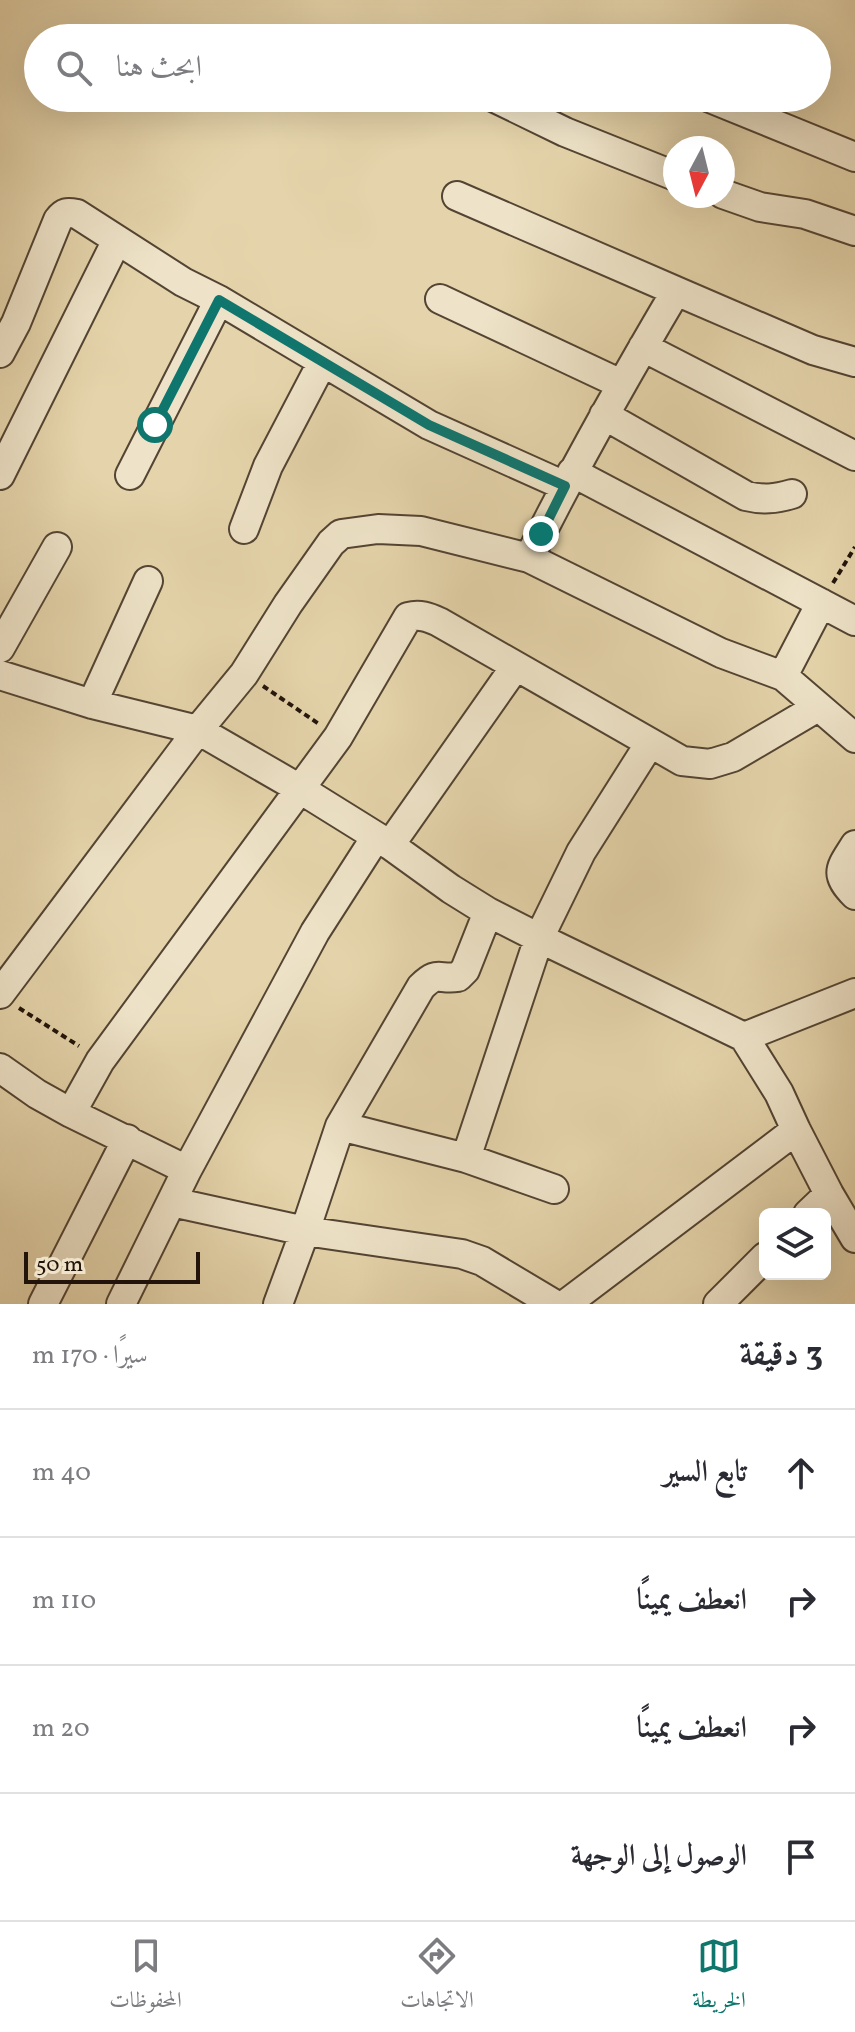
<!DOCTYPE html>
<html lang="ar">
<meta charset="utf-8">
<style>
body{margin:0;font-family:Vollkorn,Amiri,serif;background:#f7f7f7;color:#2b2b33;direction:rtl}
.controls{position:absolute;right:24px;bottom:24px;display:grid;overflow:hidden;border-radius:12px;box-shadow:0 8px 32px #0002}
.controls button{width:72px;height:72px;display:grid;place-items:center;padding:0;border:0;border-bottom:2px solid #e1e1e2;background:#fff;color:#2b2b33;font:40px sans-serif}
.compass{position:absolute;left:663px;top:136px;width:72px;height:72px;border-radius:50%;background:#fff;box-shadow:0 8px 32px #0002;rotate:187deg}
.scale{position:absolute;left:24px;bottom:20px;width:176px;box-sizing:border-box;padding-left:8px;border:4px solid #22140b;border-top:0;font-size:22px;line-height:28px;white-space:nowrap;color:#22140b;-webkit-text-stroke:6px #eee3c8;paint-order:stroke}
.stop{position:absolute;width:24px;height:24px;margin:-18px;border:6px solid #0f766e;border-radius:50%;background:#fff}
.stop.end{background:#0f766e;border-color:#fff;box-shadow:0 2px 8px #0008}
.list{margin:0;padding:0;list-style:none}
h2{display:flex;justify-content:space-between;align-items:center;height:104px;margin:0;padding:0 32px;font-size:34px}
h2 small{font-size:26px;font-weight:400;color:#7c7c81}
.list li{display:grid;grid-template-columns:52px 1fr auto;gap:24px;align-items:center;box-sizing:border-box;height:128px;padding:0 32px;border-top:2px solid #e1e1e2}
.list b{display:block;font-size:30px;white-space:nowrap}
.list em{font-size:26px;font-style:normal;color:#7c7c81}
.icon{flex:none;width:44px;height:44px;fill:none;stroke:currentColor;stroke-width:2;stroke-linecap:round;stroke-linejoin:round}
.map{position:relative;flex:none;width:855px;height:1304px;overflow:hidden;direction:ltr}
.search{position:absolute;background:#fff;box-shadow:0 8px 32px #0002;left:24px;right:24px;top:24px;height:88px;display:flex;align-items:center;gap:20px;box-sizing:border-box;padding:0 28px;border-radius:44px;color:#7c7c81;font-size:30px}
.sheet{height:616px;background:#fff}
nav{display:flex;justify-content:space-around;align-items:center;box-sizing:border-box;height:112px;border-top:2px solid #e1e1e2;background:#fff;font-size:22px;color:#7c7c81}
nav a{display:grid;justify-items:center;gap:4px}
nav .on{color:#0f766e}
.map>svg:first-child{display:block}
</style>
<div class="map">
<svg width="855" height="1304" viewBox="0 0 855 1304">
<rect width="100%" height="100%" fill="#e5d4ab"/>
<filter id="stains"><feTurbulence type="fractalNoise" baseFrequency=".0025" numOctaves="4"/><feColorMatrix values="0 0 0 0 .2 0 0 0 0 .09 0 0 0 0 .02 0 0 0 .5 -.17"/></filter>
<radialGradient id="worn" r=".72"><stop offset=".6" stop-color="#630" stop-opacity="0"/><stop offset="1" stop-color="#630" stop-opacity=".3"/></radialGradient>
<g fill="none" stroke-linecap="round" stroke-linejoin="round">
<g stroke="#534433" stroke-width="32">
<path id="minor" d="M495,98L565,132L675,176
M710,98L855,157
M723,194L760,207L805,214L855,231
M457,196L676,291
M440,299L621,384
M643,347L855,456
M0,353L16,323L58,220C64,212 67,212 77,214L183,282L219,300L429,425L565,486
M604,415L746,496C763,500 775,499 792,494
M572,472L855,621
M0,475L117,240
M130,475L219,300
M244,529L268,466L322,363
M529,558C574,467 624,379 676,291L813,350L855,362
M0,648L57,547
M0,675L92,704L198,730L300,789L390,845L451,889L488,912L465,970L458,977C438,980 438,970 421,987L340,1126L305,1231L278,1304
M783,676L821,603
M92,704L148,581
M650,743L581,852L539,938L744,1037L855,993
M390,845L515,667
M855,845C841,868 833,873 855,895
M0,994L198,730L244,674L288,604L331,543L341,534L378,529L421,531L529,558L721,653L783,676L855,738
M744,1037L779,1093L796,1130L829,1194L855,1238
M0,1068L37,1094L71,1113L187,1170
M71,1113L100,1061L338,737L408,617C420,614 428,617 439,622L682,761L710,764L733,757L818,707
M340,1126L466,1158L554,1189
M466,1158L539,938L488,912
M172,1202L305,1231L462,1254L482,1261L554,1304
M808,1214L829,1194
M43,1304L127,1139
M121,1304L187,1170L315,932L376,837
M566,1304L796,1130
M718,1304L765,1257"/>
</g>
<path stroke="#22140b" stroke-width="4" stroke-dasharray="6 4" stroke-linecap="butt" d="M833,583L855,547
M263,686L319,724
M19,1008L79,1046"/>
<use href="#minor" stroke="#eee3c8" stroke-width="28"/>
</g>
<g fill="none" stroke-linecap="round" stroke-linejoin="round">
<path stroke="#0f766e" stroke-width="10" d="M155,425L219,300L429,425L565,486L541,534"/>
</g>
<rect width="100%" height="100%" filter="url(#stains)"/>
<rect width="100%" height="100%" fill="url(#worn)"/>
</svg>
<div class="controls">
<button><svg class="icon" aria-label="layers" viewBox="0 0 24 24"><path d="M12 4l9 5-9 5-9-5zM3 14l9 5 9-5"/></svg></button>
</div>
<svg class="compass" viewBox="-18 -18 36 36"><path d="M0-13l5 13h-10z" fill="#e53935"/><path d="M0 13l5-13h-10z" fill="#7c7c81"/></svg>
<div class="scale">50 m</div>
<div class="stop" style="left:155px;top:425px"></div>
<div class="stop end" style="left:541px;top:534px"></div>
<div class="search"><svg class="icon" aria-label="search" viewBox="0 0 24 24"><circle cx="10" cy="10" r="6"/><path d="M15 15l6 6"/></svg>ابحث هنا</div>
</div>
<section class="sheet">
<h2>3 دقيقة<small>سيرًا · 170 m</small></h2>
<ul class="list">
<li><svg class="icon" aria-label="ahead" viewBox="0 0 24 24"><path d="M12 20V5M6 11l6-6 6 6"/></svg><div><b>تابع السير</b></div><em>40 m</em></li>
<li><svg class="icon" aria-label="right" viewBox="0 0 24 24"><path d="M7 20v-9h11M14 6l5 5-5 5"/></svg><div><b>انعطف يمينًا</b></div><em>110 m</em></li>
<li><svg class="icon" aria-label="right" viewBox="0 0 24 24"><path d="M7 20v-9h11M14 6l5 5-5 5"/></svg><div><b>انعطف يمينًا</b></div><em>20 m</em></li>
<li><svg class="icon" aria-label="arrive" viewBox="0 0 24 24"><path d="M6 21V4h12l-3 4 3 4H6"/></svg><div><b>الوصول إلى الوجهة</b></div></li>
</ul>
</section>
<nav>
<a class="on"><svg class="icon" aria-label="map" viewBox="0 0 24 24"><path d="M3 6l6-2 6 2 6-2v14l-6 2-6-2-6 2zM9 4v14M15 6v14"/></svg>الخريطة</a>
<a><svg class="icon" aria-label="directions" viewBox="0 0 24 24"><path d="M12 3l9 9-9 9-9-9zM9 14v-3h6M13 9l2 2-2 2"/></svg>الاتجاهات</a>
<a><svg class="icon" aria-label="saved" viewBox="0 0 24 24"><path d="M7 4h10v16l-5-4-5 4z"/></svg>المحفوظات</a>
</nav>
